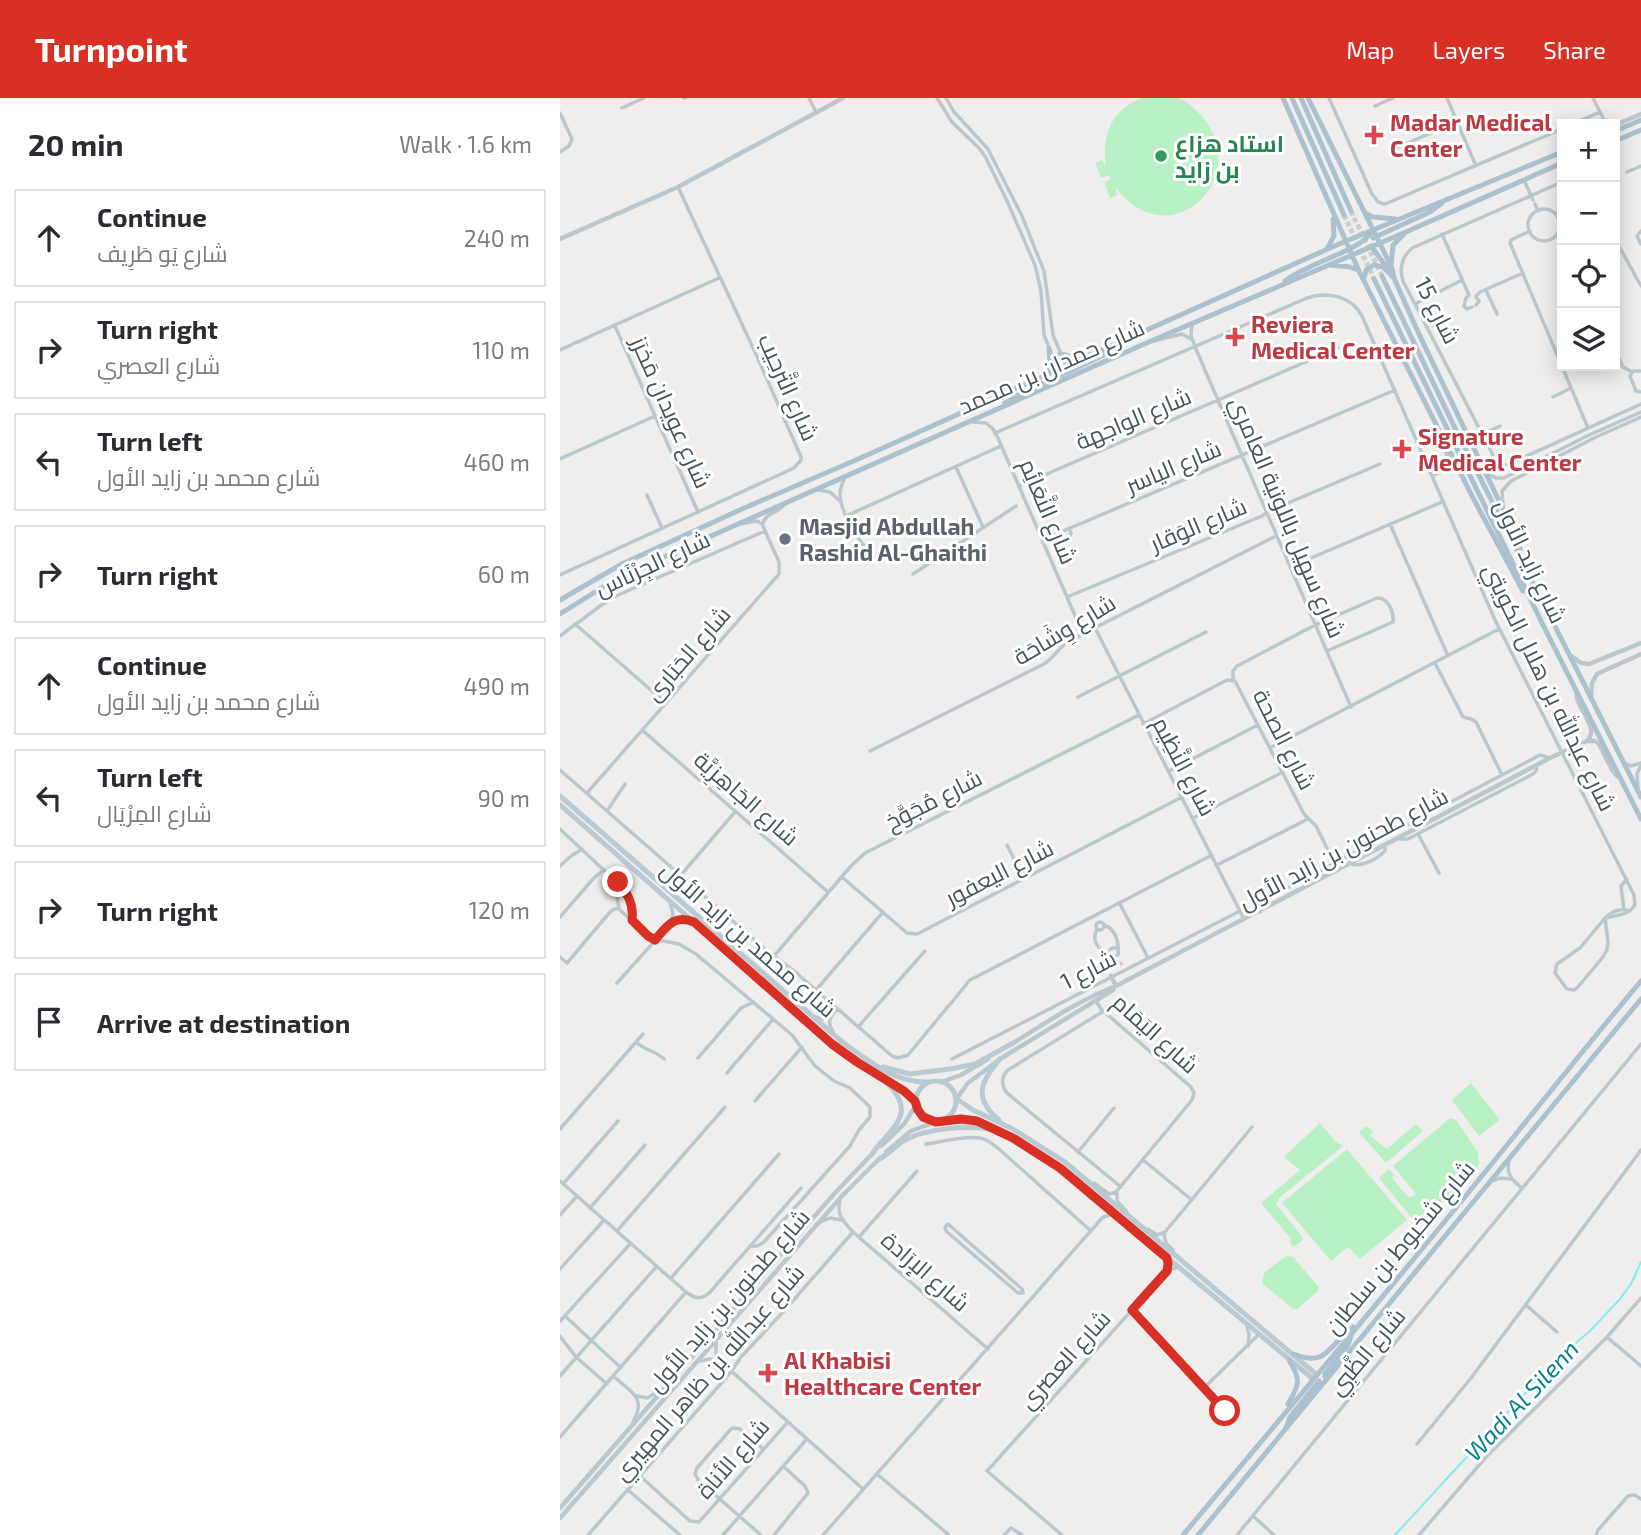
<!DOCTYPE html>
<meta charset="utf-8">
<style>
body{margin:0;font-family:"Exo 2",Cairo,sans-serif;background:#f7f7f7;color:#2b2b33}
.controls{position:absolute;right:21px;top:21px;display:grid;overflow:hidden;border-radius:0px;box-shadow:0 4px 18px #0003}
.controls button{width:63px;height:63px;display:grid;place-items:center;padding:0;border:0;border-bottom:2px solid #e1e1e2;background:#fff;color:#2b2b33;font:35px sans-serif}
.stop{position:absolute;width:21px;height:21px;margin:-16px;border:5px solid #d93025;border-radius:50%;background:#fff}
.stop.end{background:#d93025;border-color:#fff;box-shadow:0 2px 7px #0008}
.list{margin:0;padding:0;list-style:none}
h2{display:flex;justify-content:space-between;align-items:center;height:91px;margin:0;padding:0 28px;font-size:30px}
h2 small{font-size:23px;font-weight:400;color:#7c7c81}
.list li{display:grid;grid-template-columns:46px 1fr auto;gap:21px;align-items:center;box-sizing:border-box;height:98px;margin:0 14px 14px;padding:0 14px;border:2px solid #e1e1e2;border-radius:0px}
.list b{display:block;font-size:26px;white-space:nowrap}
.list p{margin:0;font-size:23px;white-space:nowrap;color:#7c7c81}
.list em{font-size:23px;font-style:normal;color:#7c7c81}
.icon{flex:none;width:38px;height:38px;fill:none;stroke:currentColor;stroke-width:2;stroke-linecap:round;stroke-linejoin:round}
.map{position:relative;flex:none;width:1081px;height:1437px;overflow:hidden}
header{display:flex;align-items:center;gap:42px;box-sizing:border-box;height:98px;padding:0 35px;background:#d93025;color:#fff}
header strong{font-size:33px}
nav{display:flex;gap:38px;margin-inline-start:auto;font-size:24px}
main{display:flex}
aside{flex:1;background:#fff}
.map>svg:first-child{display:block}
</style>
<header>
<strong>Turnpoint</strong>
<nav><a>Map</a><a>Layers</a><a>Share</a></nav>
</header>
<main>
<aside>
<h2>20 min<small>Walk · 1.6 km</small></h2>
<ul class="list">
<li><svg class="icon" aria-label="ahead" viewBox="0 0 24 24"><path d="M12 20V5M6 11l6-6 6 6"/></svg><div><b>Continue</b><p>شارع يَو طَرِيف</p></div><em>240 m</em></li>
<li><svg class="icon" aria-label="right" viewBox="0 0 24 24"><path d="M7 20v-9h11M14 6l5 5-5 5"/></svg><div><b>Turn right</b><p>شارع العصري</p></div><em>110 m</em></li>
<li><svg class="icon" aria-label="left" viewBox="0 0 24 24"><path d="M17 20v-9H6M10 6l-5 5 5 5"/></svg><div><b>Turn left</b><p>شارع محمد بن زايد الأول</p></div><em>460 m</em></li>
<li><svg class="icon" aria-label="right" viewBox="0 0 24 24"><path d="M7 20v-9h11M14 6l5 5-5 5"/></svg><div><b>Turn right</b></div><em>60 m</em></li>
<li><svg class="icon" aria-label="ahead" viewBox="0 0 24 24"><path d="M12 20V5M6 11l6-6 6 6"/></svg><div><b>Continue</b><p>شارع محمد بن زايد الأول</p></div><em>490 m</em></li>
<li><svg class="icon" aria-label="left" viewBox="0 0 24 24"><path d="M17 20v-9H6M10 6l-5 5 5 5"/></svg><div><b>Turn left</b><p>شارع المِرْيَال</p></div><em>90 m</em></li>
<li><svg class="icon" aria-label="right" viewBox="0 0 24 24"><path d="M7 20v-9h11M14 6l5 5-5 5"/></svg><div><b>Turn right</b></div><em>120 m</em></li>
<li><svg class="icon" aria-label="arrive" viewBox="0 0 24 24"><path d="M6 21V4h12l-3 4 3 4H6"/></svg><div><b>Arrive at destination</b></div></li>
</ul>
</aside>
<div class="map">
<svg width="1081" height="1437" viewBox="0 0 1081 1437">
<rect width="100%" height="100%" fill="#f0eded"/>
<path fill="#b8f1c4" d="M581,0H619L623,2C710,61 616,169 555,89L557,97L550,100L544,85L551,81L549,77L541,80L535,65L542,62L546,69C541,38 551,13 581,0Z
M911,985L940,1022L919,1038L892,1002Z
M890,1020L896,1022L918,1054L919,1066L913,1076L856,1125L819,1080L829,1071L834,1077L832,1080L849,1100L856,1096L833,1068Z
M760,1025L775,1043L783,1048L719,1100L716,1106L743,1140L742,1143L733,1149L730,1146L731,1141L701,1105L740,1072L724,1059Z
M856,1026L863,1033L826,1065L799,1034L807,1028L813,1034L810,1038L827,1051Z
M787,1051L847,1122L800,1161L788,1149L771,1163L722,1105Z
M726,1158L733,1159L759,1189L758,1193L737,1211H733L702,1185L704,1175Z"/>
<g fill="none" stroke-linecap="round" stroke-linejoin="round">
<path stroke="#82ecf1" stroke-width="2" d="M835,1437L995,1263L1031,1232L1060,1201L1071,1186L1081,1164"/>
<path stroke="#ceced0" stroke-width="3.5" stroke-dasharray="3.5 2" stroke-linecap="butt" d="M560,864L562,867"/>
<path stroke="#ceced0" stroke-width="5" stroke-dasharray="5 2.5" stroke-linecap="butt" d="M791,113L822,178
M784,117L814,181"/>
<path stroke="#bac8cd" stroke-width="3.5" d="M123,0H126
M249,0L256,14
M377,0L392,24L419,50L426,60L447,103L475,167L481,193L484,237L499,274
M386,0L394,14L428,51L462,118L484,173L493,237L506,268
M769,0L812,96L818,104L825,106L1002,31
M887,0L916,68
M1033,0L1044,22V26
M815,8L833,0
M62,10L84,0
M0,15L12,41L9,48L0,54
M1013,26L1040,14
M836,50L897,24
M1067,74L1081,68
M964,82L973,102
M1002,84L852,150C842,159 839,170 843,183L936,363L941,367H947L1081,306
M975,106L978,113
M968 127a16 16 0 1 1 32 0a16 16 0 1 1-32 0Z
M970,133L951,142L950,145L1028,330
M1081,133L1077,138L1081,146
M882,136L909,197
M1055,141L1081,188
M926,192L937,216
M909,197L906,200L904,208L907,211L912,209
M916,198L920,194L963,175
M855,206L902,182
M916,207L919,203L916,199
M632,227L631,237L635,249L791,609
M55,228L138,414
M593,243L622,236L631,241
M0,252L159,180
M1055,252L1063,269L1072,274
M1080,273H1073L1070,278L1076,293L1081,294
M993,299L1011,290
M413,324L426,325L433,331L438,340L523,536
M435,335L747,200C767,193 792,198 802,218L935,522L1074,797L1075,807L1070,813
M923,336L940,328
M0,361L95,318
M396,369L423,429
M928,376L936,380H944L1029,337L1081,314
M872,378C896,368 887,356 879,338
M284,381C282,386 280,391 280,397C281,417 302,448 316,462
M459,388L778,250
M258,392L270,394L281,404
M87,397L102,430
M943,407L942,393L951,383L1036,339L1081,319
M286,418L441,348
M203,425C206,415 216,416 223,408
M830,426L888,558
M482,442L835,292
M115,454L122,469
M500,465L494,448L496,444L510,438L511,435L510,430
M730,469L882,404
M353,476L456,408
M0,477L234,370L241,362V359L195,254L118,89
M507,499L702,418L709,413L820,366
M15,526L106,605
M535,530L684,821
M0,538L40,508L56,498L205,433
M875,565L903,619L911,621L916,624L942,677
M673,582V573L677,568L755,527L817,500C828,499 834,514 833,524L767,553
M518,599L646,534
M583,626L667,582L675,583L744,716L756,728L775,766
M82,632L268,794
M710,650L939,531
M310,653L484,566C494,560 499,549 509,543L716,438
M1064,665L1071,668L1081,665
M0,672L206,852L234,873L332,958L338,960L348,957L410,882L652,757
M609,673L698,627
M1078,690L1077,676L1081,667
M27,695L219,476V464L202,426L197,423L180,426
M47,713L65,686
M633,720L723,674
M0,731L63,790L71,805L72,814L71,822
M858,736L879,775
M839,741H848L973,676L976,673L977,667
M447,747L464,781
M792,766C803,769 817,761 825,753V748
M657,767L748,721
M0,768L11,758L22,751
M282,779L347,835L357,836L622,699
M58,784L56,793L59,811L88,838L98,842L119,846L136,856L232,937L255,968L274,983L290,990L310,1009V1019L299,1032L290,1048L204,1144L197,1148H190
M105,788L114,785L175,714
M560,806L588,860
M1064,812L1061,788L1067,781
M700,814L699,808L703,803L980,657L990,660
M0,819L33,781L43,772
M1045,820L1048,844L1047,852L1043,859L1017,890L1014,892L1007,891L995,875L997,866L1020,850Z
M1045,820C1052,813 1061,810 1070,813
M1046,820L1063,816L1070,813
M536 828a4 4 0 1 1 8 0a4 4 0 1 1-8 0Z
M111,824L119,821L131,823
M544,827C557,832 559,845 558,857L554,859L550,856V852L552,850H556L558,851
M537,831C531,842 538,853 550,856
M214,858L291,768L305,755L579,617
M0,859L7,865L50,814L54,811H59
M57,885L110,826L113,816L110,804
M256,892L323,814
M542,914L448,972C441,979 441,987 447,995L561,1089
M256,919L263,921L271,919
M298,929L365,853
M273,933C266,924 271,918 277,911
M76,944C84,952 96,953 104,961
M138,960L181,910L192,905
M392,961L680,813
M167,975L213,921
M195,1003L242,949
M0,1031L83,936
M366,1046C381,1044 405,1037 420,1040C428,1041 434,1047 440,1052L531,1133
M518,1054L554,1010
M583,1062L632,1102
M949,1063C946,1077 952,1082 962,1090
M0,1083L126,1194C135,1201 142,1202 150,1194L241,1090
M933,1083L940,1080L951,1081
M534,1085L549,1096L556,1094L632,1002L634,995L631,989L541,911L536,903
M3,1086L58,1023
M557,1094V1103L567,1114
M280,1103C276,1117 284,1124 293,1134L428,1251
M30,1110L85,1047
M0,1117L17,1098
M260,1124L270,1120L282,1122
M388,1126L462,1191L463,1195H458L386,1133L385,1129Z
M588,1131L597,1137L605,1134L692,1029
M57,1133L165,1009
M604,1136L606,1145L613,1152
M300,1138L357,1073
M0,1171L44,1122
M111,1180L219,1056
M966,1207L997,1234
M572,1212L665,1313L668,1316L671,1315
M5,1218L60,1269
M0,1223L71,1145
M687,1228L689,1237L688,1248
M0,1238L16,1259L47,1286
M1047,1239L1081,1268
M156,1243V1255L160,1263L303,1391
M140,1263L151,1261L159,1263
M0,1278L97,1168
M53,1278C71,1294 87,1299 73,1324
M644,1290L699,1236
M77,1298L87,1300L101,1292
M0,1339L126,1194
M857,1346L911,1280L1081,1052
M317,1376L389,1437
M80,1378L130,1423L139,1424L227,1325
M68,1392L120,1437
M693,1418L714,1437
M28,1437L171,1274L181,1259L224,1213L293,1134
M163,1437L247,1341
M201,1437L138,1382L135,1376L137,1370L170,1332L173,1330L180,1331L203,1351
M214,1437L248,1395L245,1388L223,1368
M263,1437L543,1119L554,1116
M444,1437L451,1430L462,1437
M502,1437L427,1373L607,1173L618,1169
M677,1437L1081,946
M859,1437L927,1358L1047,1239L1081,1200
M1036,1437L1038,1432L1068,1398L1075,1397L1081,1401"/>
<path stroke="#bac8cd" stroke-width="4.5" d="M1055,27L1081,16
M0,141L118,89L283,0
M1011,558L1021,565L1029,566L1081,545
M1016,593C1017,610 1029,619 1031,631C1032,637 1030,638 1028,642
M1031,600L1032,585L1037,576L1081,556
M551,878L556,888
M450,947C484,926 519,902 556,888L990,660L1027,643H1035L1039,646L1052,672L1057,678
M381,984L401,977L428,961
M397,1000L408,985L440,961L553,892
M321,1048L344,1026L356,1007
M326,1054L351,1033L376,1024
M0,1410L231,1145L274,1096L314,1054
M0,1420L282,1098L320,1060"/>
<path stroke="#b9cad3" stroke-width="5" d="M0,698L281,943C308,962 334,986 370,984
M0,707L272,945L297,964L344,993L356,1006
M323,969L350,976L390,971L415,966L453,945
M356 1003a20 20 0 1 1 40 0a20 20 0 1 1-40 0Z
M397,1001L413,1012L453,1031L505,1064L757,1277
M384,1022H408L424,1025L453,1040L500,1070L753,1281
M439,1022C413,1000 420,984 440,961
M312,1056C329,1031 359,1017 328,986
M318,1062C328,1056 336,1048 345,1042C367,1030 409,1027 432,1032"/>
<path stroke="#abc2ce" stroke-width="5" d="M723,0L799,173L912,398L963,493
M732,0L784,117
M741,0L791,113
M748,0L832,170L834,180L858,234L944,413L960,451
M1055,33L1081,22
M1055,43L1081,32
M805,115L813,119L836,121
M813,140L870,114L882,105
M811,148L828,171
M767,151L774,138L773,121
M770,167L790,169L798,172
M831,167L833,147L844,136
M822,178L893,326L1081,699
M804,180L806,172L814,167L823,169L834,180
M814,181L982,525L1081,721
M725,183C746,165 802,153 812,133
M500,256L510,258L529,256
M506,275L556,251L562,246
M486,277L490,266L489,250
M445,305L454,299L503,276L506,272V268
M0,502L62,466L182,411L296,362L779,146L1002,54
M0,516L48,486L115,454L591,243L846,134L1002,65
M733,1256C768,1270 768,1247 793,1229
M768,1280L765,1279V1276L788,1247L791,1238
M728,1306C740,1286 741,1282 729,1262
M726,1330L730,1319L759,1283
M623,1437C730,1309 838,1182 943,1052C989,995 1034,939 1081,883
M638,1437L1081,901"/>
</g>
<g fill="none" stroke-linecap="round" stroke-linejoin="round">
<path stroke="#d93025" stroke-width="9" d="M58,784C68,795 74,807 72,822L88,838L95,842C107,828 114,816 134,824L272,946L297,964L344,993L355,1003L358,1012L363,1019L376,1024L401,1021L417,1023L453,1040L500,1070L607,1160L608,1166L607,1173L572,1212L665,1313"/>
</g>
<g fill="#e0444e" stroke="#fff" stroke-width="2.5">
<path d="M810.5 26.5h7v7h7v7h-7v7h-7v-7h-7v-7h7z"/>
<path d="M671.5 228.5h7v7h7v7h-7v7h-7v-7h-7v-7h7z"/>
<path d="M838.5 340.5h7v7h7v7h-7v7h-7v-7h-7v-7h7z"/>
<path d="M204.5 1264.5h7v7h7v7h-7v7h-7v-7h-7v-7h7z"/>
</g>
<circle fill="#2e9e5b" stroke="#fff" stroke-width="2.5" cx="601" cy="58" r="7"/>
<circle fill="#6b7280" stroke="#fff" stroke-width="2.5" cx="225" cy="441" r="7"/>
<g text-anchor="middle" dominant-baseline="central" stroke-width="6" stroke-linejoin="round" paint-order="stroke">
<g font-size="23" font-weight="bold" fill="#be3a42" stroke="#fff" text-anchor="start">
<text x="830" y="24">Madar Medical<tspan x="830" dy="26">Center</tspan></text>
<text x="691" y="226">Reviera<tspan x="691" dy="26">Medical Center</tspan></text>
<text x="858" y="338">Signature<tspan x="858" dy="26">Medical Center</tspan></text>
<text x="224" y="1262">Al Khabisi<tspan x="224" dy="26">Healthcare Center</tspan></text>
</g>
<g font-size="23" font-weight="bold" fill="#27864d" stroke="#fff" text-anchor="start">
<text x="615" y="45">استاد هزاع<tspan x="615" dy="26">بن زايد</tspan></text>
</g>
<g font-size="23" fill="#44545b" stroke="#fff">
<text transform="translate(878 212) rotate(63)">شارع 15</text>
<text transform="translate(491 268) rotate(-24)">شارع حمدان بن محمد</text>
<text transform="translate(229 289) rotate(66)">شارع التَّرحِيب</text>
<text transform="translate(112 314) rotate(66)">شارع عويدان مَخرَز</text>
<text transform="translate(573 320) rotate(-23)">شارع الواجهة</text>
<text transform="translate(613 368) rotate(-23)">شارع الياسر</text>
<text transform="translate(489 413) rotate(67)">شارع النَّعَائِم</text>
<text transform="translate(728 419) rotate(67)">شارع سهيل باللوتية العامري</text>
<text transform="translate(638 426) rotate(-23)">شارع الوَقار</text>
<text transform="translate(971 463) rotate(64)">شارع زايد الأول</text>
<text transform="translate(92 465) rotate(-25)">شارع الجِرْنَاس</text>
<text transform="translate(504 531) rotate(-31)">شارع وِشَاحَة</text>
<text transform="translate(127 555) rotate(-49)">شارع الحَبَارى</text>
<text transform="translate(990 589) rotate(64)">شارع عبدالله بن هلال الكويتي</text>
<text transform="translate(725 641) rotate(63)">شارع الصحة</text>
<text transform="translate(625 668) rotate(62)">شارع النَّظِيم</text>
<text transform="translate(187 700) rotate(41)">شارع الجَاهِزِيَّة</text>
<text transform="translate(373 701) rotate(-27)">شارع مُجَوَّخ</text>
<text transform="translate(783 750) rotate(-28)">شارع طحنون بن زايد الأول</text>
<text transform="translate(439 774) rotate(-27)">شارع اليعفور</text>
<text transform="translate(189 841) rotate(41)">شارع محمد بن زايد الأول</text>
<text transform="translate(528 871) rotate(-27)">شارع 1</text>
<text transform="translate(596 935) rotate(42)">شارع اليَمَام</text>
<text transform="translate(839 1149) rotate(-50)">شارع شخبوط بن سلطان</text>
<text transform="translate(366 1173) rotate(41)">شارع الإرَادة</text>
<text transform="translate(168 1202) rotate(-49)">شارع طحنون بن زايد الأول</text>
<text transform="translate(806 1253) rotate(-50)">شارع الظَّبِي</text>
<text transform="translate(504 1261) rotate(-48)">شارع العصري</text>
<text transform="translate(148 1274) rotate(-49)">شارع عبدالله بن ظاهر المهيري</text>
<text transform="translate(172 1360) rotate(-49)">شارع الأناة</text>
</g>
<g font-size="23" font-weight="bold" fill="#5b616d" stroke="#fff" text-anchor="start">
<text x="239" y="428">Masjid Abdullah<tspan x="239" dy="26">Rashid Al-Ghaithi</tspan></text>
</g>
<g font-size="24" font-style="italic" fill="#078288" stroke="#fff">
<text transform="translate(961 1302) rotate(-47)">Wadi Al Silenn</text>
</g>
</g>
</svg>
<div class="controls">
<button>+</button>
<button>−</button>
<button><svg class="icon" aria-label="locate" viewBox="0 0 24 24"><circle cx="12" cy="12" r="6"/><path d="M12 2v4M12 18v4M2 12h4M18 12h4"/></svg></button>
<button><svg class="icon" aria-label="layers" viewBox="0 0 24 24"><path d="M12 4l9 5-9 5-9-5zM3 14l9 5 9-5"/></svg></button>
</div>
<div class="stop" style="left:665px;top:1313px"></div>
<div class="stop end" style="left:58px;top:784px"></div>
</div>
</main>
